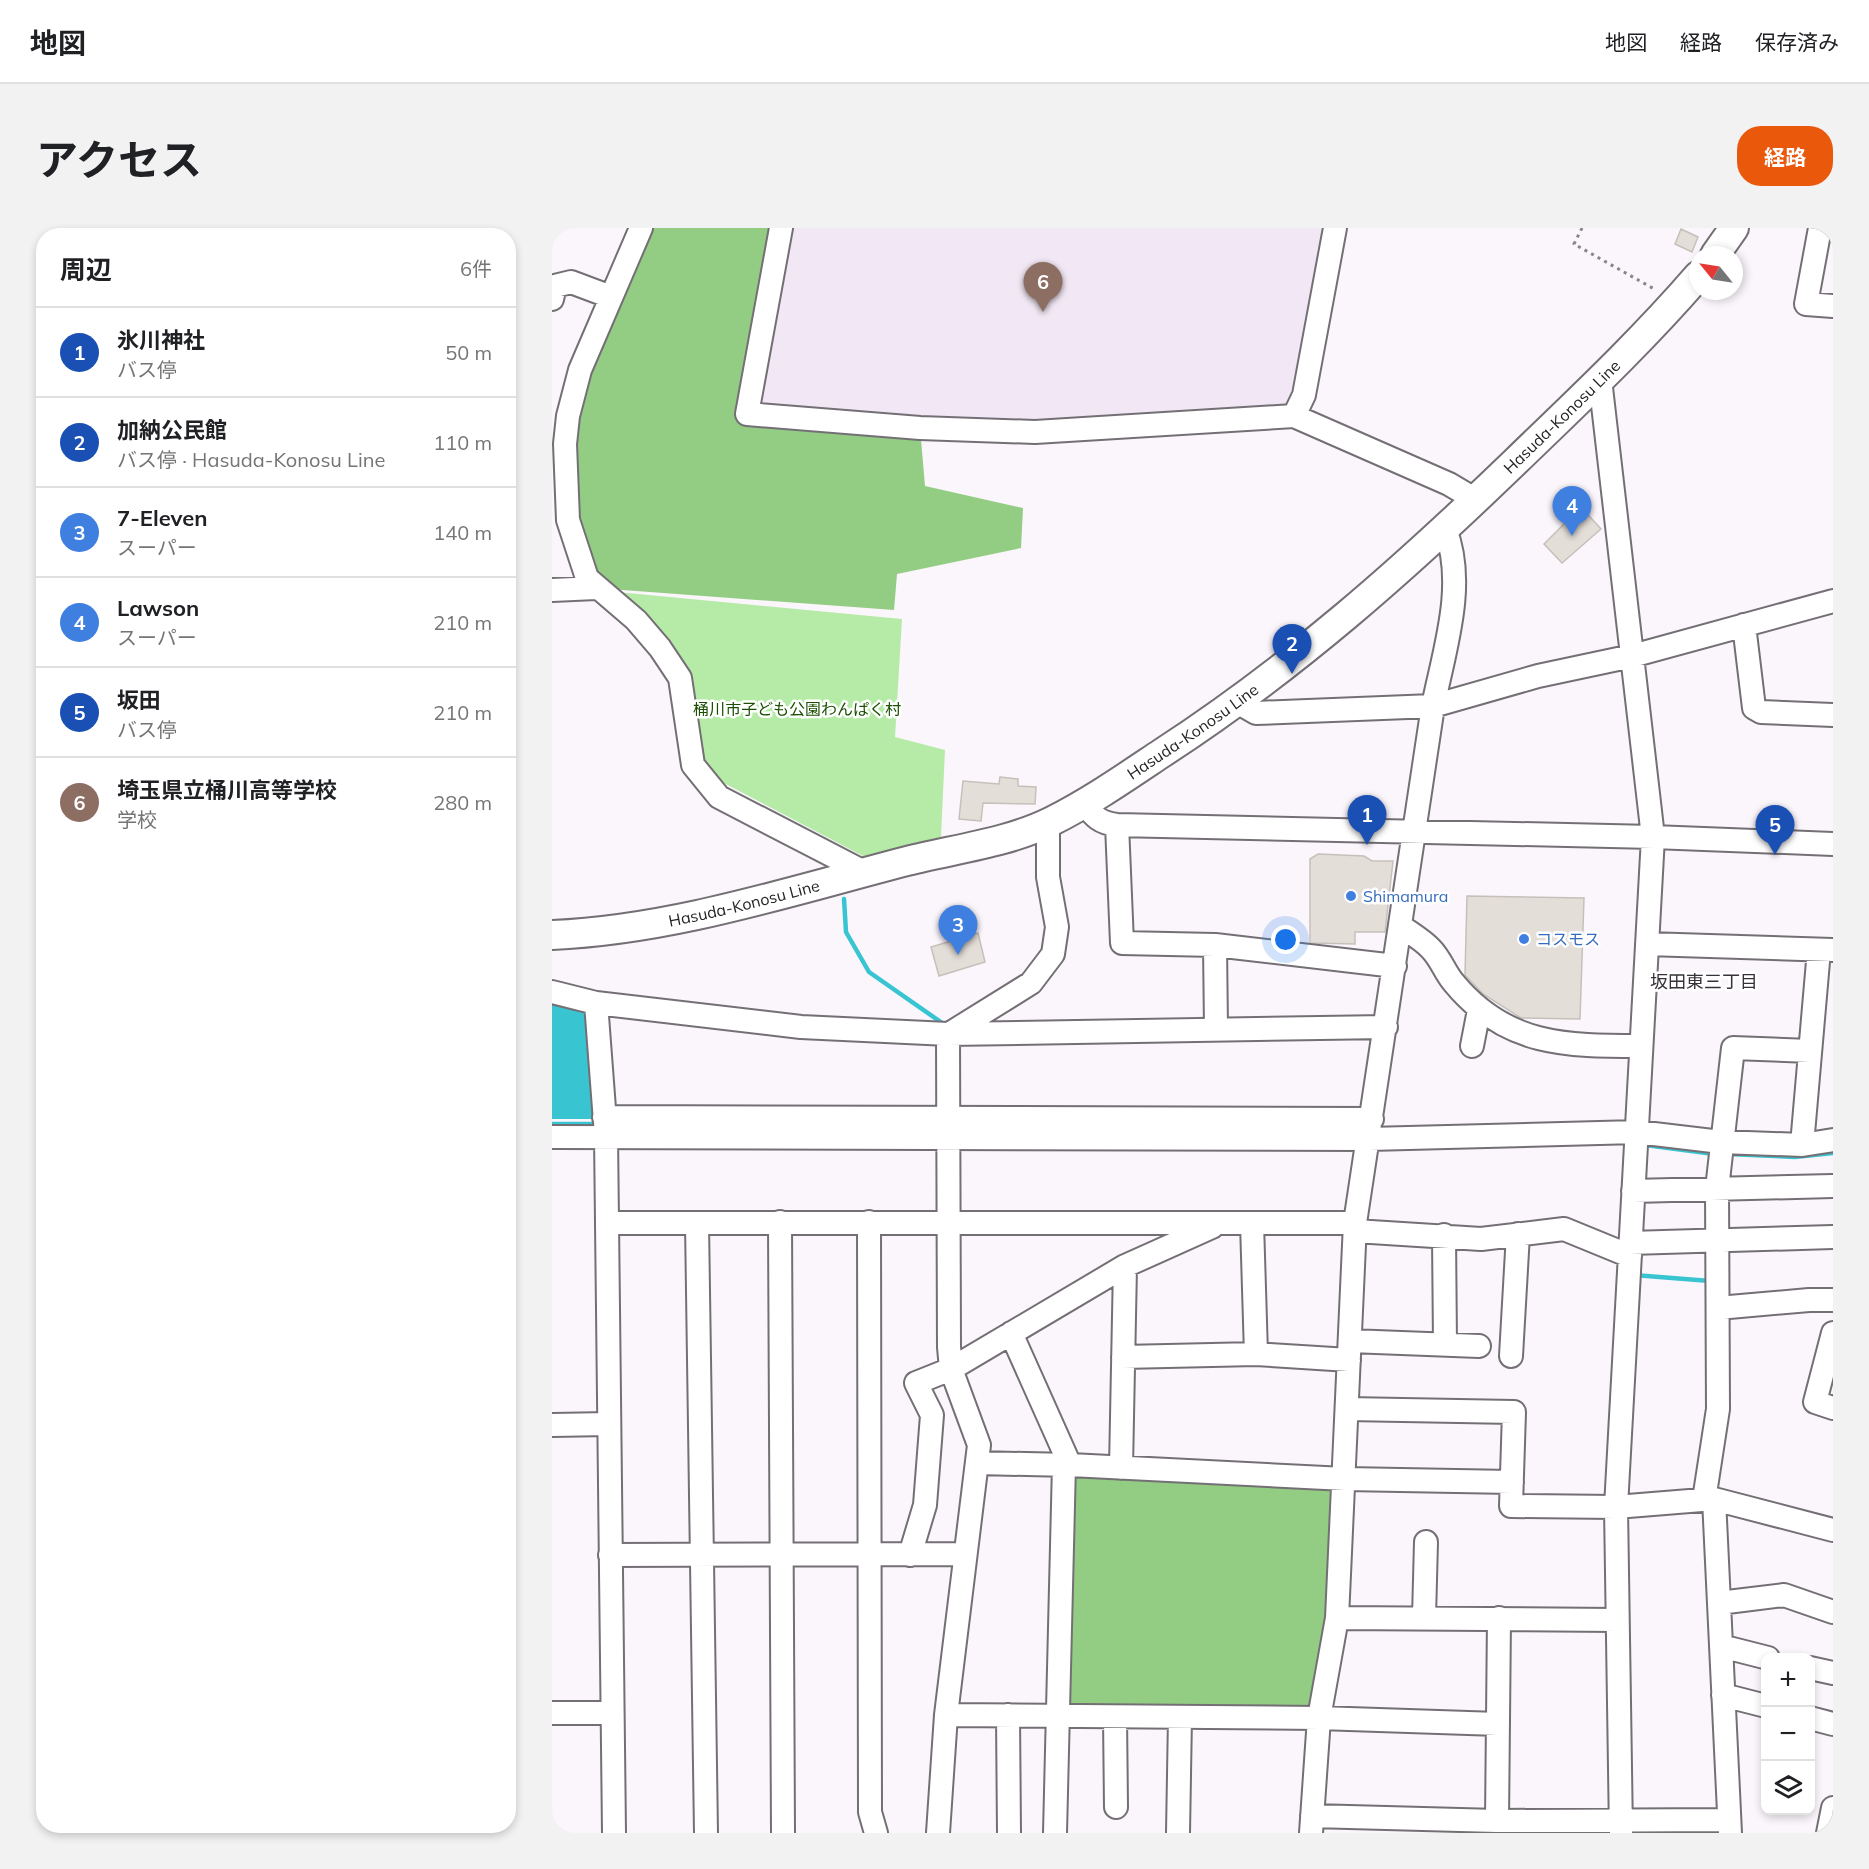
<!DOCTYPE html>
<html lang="ja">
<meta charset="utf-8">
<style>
body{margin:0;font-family:Mulish,"Noto Sans JP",sans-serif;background:#f2f2f2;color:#202124}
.controls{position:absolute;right:18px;bottom:18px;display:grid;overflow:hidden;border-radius:12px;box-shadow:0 3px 9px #0003}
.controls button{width:54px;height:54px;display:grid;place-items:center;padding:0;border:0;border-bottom:2px solid #e0e0e0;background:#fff;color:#202124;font:30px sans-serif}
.compass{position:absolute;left:1137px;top:18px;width:54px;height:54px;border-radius:50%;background:#fff;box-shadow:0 3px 9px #0003;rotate:300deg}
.you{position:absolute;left:734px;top:712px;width:21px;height:21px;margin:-15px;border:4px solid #fff;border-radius:50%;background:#1a73e8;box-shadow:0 0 0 9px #1a73e833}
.badge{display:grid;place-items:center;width:39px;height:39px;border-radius:50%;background:#ea580c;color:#fff;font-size:20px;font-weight:700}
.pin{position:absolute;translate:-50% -50px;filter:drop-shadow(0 2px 3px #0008)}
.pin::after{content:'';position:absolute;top:32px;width:21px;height:18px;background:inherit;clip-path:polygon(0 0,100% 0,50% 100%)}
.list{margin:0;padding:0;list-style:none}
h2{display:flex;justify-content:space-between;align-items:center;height:78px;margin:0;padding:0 24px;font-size:26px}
h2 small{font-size:20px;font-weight:400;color:#757577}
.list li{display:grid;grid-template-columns:39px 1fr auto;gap:18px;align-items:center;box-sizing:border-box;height:90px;padding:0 24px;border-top:2px solid #e0e0e0}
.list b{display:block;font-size:22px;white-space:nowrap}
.list p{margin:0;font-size:20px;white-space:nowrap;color:#757577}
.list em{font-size:20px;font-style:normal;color:#757577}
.icon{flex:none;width:33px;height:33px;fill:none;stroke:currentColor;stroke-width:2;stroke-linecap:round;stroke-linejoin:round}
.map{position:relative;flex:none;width:1281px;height:1605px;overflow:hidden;border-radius:24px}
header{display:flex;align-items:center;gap:36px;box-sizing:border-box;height:84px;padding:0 30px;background:#fff;border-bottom:2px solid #e0e0e0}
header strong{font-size:28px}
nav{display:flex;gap:33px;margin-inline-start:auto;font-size:21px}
.intro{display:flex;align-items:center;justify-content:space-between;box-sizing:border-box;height:144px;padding:0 36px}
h1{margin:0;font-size:42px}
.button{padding:15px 27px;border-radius:24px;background:#ea580c;color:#fff;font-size:21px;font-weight:700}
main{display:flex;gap:36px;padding:0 36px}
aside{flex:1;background:#fff;border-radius:24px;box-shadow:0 3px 9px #0003}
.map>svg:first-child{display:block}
</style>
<header>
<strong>地図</strong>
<nav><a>地図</a><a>経路</a><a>保存済み</a></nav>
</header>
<div class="intro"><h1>アクセス</h1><a class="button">経路</a></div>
<main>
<aside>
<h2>周辺<small>6件</small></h2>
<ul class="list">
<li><span class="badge" style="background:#1a4fb4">1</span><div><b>氷川神社</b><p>バス停</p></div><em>50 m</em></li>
<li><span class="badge" style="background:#1a4fb4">2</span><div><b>加納公民館</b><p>バス停 · Hasuda-Konosu Line</p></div><em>110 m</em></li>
<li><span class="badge" style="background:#3f7fe0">3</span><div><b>7-Eleven</b><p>スーパー</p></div><em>140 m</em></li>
<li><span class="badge" style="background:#3f7fe0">4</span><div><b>Lawson</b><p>スーパー</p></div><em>210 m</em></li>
<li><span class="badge" style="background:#1a4fb4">5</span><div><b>坂田</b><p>バス停</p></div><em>210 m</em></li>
<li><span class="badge" style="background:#8d6e63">6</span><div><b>埼玉県立桶川高等学校</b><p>学校</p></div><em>280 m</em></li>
</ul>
</aside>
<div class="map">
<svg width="1281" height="1605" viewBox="0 0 1281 1605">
<rect width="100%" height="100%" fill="#fbf5fc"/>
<path fill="#f2e8f5" d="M229,0H783L742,188L483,204L195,186Z"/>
<path fill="#b6eba7" d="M65,364L350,391L343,509L393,522L389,609L313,629L168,553L142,521L109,404L85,376Z"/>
<path fill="#93cc83" d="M90,0H229L195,186L368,200L373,258L471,280L469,320L345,346L342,382L44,360L16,292L28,142Z
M512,1236L793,1251L767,1490L506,1488Z"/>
<path fill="#38c5d1" d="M0,769L35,784L42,891H0Z"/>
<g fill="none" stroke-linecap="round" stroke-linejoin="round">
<path stroke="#38c5d1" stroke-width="4.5" d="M292,671L294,704L317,744L393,797
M0,896H47
M1092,913L1093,917L1162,926
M1176,926L1243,929L1281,925
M1082,1047L1158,1053"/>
</g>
<path fill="#e4ded8" stroke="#c6c0ba" stroke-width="1.5" d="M1129,1L1146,9L1140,24L1123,16Z
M1029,279L1049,301L1010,335L992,316Z
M448,549L466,551V558L484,559L483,576L431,575L429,593L407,591L411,553L447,556Z
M766,626L812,628L820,633H841L833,704H803V716L758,715V631Z
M915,668L1032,670L1028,791L969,790L931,766L913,747Z
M426,705L433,734L387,748L379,719Z"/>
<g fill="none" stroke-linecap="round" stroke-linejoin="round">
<g stroke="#746f75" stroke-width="26">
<path id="minor" d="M89,0L28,142L16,188L13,216L16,292L35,350L84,392L108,420L128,450L141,537L167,569L312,644
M229,0L195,186L368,200L483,204L742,188L897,256L924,272
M1268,0L1254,76L1281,78
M0,71L3,58L19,54L59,69
M1048,151L1101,609L1064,1279L1069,1605
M742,188L752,167L783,0
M0,362L44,360
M1192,397L1202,480L1209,484L1281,487
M685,474L704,485L881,478L986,448L1080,428L1281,373
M532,575C542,589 548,595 565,597L1101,609L1281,616
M565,597L570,715L663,717L843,738
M850,699C859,705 872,713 879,721C889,731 893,745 902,755C954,818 1014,818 1089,818
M1095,716L1281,722
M663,717L664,800
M0,764L44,775L249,799L396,806L834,799
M44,775L54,907L62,1605
M397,806L479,755L501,726L505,699L496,649V595
M920,818L927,782
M52,889L820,891
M0,909L817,911L1085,904L1169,914L1250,917L1281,912
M1250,917L1267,722
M1081,963L1281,958
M228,994L231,1605
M317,994L318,1584L324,1605
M55,995H803
M145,995L154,1605
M700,995L704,1126
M803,1003L929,1011L1012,1001L1078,1028
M892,1007L893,1116
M1078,1015L1281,1009
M1166,1080L1257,1072H1281
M459,1105L518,1237
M1281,1105L1263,1174L1281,1180
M798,1113L927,1118
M959,1128L966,1006
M571,1129L704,1126L797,1132
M795,1181L962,1184L959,1278L1064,1279L1162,1271L1281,1302
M0,1197L57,1196
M425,1235L518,1237L793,1251L960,1254
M569,1240L573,1038
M1162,1271L1178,1605
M1152,1272L1166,1181L1165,961L1181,820L1258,823
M58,1327L413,1326
M358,1327L373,1277L380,1187L364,1155L399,1141L573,1038L660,999
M1167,1375L1232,1367L1281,1384
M872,1389L874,1314
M785,1390L1065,1392
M1169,1418L1216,1430
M1258,1440L1281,1445
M1171,1467L1214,1478
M0,1485H59
M394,1487L767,1490L946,1496
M456,1487L457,1605
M563,1489L564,1579
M1258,1490L1281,1496
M760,1588L945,1593L1177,1592
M945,1593L947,1390
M386,1605L394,1487L427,1217L399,1141L397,1119L396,806
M503,1605L512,1236
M626,1605L628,1489
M759,1605L767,1490L785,1390L803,995L881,478C892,423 915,356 893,301
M1276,1605L1281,1580"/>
</g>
<g stroke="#746f75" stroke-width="32">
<g id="major">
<path d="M1163,27L1182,0"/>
<path id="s1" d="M0,707C120,702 239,663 355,633C402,621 456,615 500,593C538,574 574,549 610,525C742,439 851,342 964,233C1026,173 1089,114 1146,48"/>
</g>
</g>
<path stroke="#888489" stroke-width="3" stroke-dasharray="3 4.5" stroke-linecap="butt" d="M1030,0L1022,16L1104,62"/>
<use href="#minor" stroke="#fff" stroke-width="22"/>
<use href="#major" stroke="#fff" stroke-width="28"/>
</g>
<g fill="#3f7fe0" stroke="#fff" stroke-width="2">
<circle cx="799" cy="668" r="6"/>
<circle cx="972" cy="711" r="6"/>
</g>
<g text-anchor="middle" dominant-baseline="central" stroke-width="5" stroke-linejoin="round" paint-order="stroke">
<g font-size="16" fill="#252326" stroke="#fff">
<text stroke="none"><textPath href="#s1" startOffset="1167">Hasuda-Konosu Line</textPath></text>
<text stroke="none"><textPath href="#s1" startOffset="681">Hasuda-Konosu Line</textPath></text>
<text stroke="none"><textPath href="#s1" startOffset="195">Hasuda-Konosu Line</textPath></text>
</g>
<g font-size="16" fill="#1b5003" stroke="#fff">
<text x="245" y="481">桶川市子ども公園わんぱく村</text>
</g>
<g font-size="16" fill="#366cbe" stroke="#fff" text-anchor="start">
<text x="811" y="668">Shimamura</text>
<text x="984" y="711">コスモス</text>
</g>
<g font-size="18" fill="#363237" stroke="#fff">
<text x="1152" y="753">坂田東三丁目</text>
</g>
</g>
</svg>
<div class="controls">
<button>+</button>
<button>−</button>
<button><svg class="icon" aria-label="layers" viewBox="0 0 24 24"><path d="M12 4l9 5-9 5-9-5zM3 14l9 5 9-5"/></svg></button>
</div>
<svg class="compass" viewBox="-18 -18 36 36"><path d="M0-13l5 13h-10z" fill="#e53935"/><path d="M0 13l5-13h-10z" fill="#757577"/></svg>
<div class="you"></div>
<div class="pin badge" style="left:815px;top:617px;background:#1a4fb4">1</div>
<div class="pin badge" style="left:740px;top:446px;background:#1a4fb4">2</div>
<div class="pin badge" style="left:406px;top:727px;background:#3f7fe0">3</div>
<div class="pin badge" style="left:1020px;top:308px;background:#3f7fe0">4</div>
<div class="pin badge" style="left:1223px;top:627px;background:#1a4fb4">5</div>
<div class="pin badge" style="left:491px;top:84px;background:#8d6e63">6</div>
</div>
</main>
